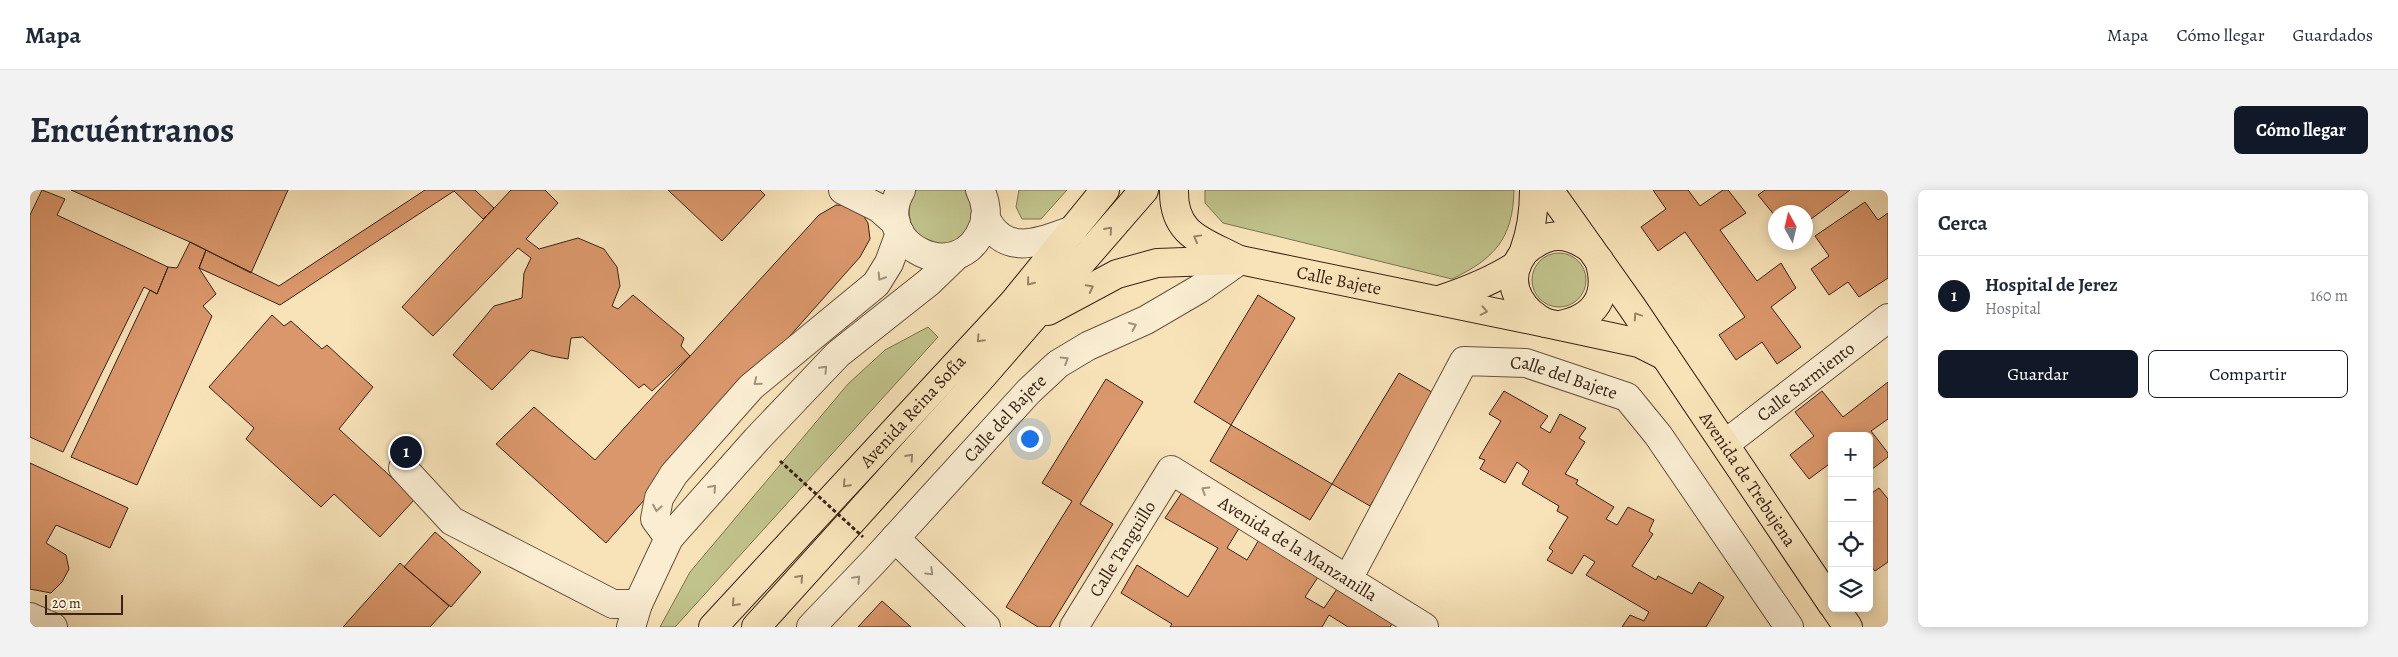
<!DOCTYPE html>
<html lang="es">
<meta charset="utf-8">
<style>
body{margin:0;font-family:Alegreya,serif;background:#f2f2f3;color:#1f2937}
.controls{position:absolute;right:15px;bottom:15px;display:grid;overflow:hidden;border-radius:8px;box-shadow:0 2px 12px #0003}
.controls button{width:45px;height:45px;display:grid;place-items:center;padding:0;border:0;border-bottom:1px solid #e0e1e3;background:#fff;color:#1f2937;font:25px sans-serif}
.compass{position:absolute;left:1738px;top:15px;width:45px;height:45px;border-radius:50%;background:#fff;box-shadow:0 2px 12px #0003;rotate:352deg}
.scale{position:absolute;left:15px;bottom:12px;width:78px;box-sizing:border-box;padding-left:5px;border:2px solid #382316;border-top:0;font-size:14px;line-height:18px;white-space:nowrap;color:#382316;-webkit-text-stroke:4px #faedd2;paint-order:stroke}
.you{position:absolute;left:999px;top:248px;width:18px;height:18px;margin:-12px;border:4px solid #fff;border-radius:50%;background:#1a73e8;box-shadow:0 0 0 8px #1a73e833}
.badge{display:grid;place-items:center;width:32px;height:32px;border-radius:50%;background:#111827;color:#fff;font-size:16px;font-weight:700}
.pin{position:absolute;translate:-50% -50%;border:2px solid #fff;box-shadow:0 1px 5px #0006}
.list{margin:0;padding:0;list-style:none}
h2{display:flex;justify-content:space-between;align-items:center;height:65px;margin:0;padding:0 20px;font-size:21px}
h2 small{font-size:16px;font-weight:400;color:#747a83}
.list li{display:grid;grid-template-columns:32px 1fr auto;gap:15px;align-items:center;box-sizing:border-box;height:80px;padding:0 20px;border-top:1px solid #e0e1e3}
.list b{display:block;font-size:19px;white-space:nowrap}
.list p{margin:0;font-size:16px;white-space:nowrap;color:#747a83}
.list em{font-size:16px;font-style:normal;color:#747a83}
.actions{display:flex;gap:10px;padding:15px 20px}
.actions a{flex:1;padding:11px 0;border:1px solid #111827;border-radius:8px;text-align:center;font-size:18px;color:#111827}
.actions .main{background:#111827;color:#fff}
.icon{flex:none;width:28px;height:28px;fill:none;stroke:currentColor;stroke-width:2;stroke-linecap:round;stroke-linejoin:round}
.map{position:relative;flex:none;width:1858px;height:437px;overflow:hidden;border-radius:8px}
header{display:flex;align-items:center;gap:30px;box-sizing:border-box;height:70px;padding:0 25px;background:#fff;border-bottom:1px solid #e0e1e3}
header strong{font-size:24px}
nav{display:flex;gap:28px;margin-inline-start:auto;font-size:18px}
.intro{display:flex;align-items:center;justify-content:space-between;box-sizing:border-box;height:120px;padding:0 30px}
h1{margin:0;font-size:35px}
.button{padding:12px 22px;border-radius:8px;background:#111827;color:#fff;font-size:18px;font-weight:700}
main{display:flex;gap:30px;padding:0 30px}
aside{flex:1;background:#fff;border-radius:8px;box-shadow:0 2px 12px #0003}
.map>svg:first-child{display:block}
</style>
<header>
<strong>Mapa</strong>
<nav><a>Mapa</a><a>Cómo llegar</a><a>Guardados</a></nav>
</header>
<div class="intro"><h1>Encuéntranos</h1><a class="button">Cómo llegar</a></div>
<main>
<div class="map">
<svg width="1858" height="437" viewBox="0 0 1858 437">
<rect width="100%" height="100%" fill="#f8e3b9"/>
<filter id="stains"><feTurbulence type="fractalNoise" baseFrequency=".004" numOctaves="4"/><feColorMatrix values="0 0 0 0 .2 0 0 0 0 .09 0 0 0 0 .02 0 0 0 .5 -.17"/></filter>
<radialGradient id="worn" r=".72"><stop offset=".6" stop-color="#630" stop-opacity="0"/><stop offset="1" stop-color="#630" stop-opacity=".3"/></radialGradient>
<path fill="#c1c38c" stroke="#7c7351" d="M886,0H935L939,3L944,27C940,33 937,42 932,47C901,72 864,36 886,0Z
M989,0H1037L1011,29H992L986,17Z
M1175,0H1484C1483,49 1464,69 1422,89L1193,33L1175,13Z
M1502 90a27 27 0 1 1 54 0a27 27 0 1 1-54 0Z
M898,137L908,147L645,437H630L660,382L818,194L855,160Z"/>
<path fill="#da976b" stroke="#382316" d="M12,0L35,9L27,25L138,77L127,104L114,97L33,262L0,247V25Z
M41,0H258L221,83L160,52Z
M395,0H445L464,18L453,29L424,1L250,115L169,78L176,60L249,96Z
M481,0H515L528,13L496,49L509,59L548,48L574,59L587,77L590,96L582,116L588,119L603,105L654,148L651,156L660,166L622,201L614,194L609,198L553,147L541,148L538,169L521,166L501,160L462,200L423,165L464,116L492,108L494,83L501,68L488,58L403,146L372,117Z
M638,0H730L735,5L692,51Z
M1623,0H1658L1670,16L1693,0H1698L1716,23L1690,40L1727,91L1751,73L1766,98L1741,117L1771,157L1747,174L1732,152L1706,170L1689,145L1715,127L1655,42L1628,61L1611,37L1636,19Z
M1735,0H1820L1777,32L1776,22H1769L1765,17L1759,22H1746V27L1728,5Z
M1835,12L1848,30L1858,23V88L1829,107L1818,92L1799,105L1781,79L1799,66L1785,46Z
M806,15L827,16L838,33L840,49L830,67L576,353L466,254L504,217L565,270L789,25Z
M160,52L176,60L169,78L186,104L173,116L182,126L107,295L41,267L120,100L127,104L138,77L147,78Z
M1228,105L1265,128L1201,235L1164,212Z
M242,125L254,136L261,131L292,159L297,155L343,197L309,239L385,309L350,347L304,304L291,317L216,249L224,238L179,197Z
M1369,183L1407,205L1340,316L1302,294Z
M1076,189L1113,212L1050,314L1083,334L1020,437H1008L976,417L1042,311L1012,293Z
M1858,192V229L1841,241L1858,263V267L1841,280L1839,246H1802V272L1779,289L1760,265L1784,246L1765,222L1792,201L1813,227Z
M1474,201L1518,226L1510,237L1520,243L1530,224L1556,238L1549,248L1555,252L1535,284L1548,290L1546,294L1584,317L1576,329L1587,335L1598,317L1624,330L1619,341L1623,344L1602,376L1626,390L1628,386L1662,404L1669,392L1694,407L1676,437H1592L1600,425L1614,431L1619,422L1556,385L1565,372L1554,365L1542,384L1517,370L1523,361L1519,358L1538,327L1527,321L1529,316L1492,294L1499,281L1487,272L1475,293L1450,279L1455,270L1449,268L1471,231L1459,224Z
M1201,235L1302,294L1280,330L1180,271Z
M0,273L98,318L80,358L26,335L16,353L36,365L39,379L32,392L21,403L0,399Z
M1849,298L1858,309V372L1845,381L1839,374V305Z
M1153,301L1211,335L1197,358L1217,370L1230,348L1290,384L1275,407L1294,418L1309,396L1364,431L1360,437H1318L1299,425L1292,437H1140L1142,434L1091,403L1107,375L1158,407L1188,358L1135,328Z
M405,342L451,382L421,417L374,377Z
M370,373L419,416L400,437H313Z
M852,411L881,437H828Z"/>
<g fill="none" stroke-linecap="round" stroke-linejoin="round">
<g stroke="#68533f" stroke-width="30">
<g id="minor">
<path d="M813,0L849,18L866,33"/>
<path d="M871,0C839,54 929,100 953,37C958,26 956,11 950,0"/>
<path d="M955,27C975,68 1009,52 1043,40"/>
<path id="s1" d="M1695,254L1858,128"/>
<path d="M373,278L422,331L583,414H608"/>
<path d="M639,348L625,329L629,308L644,284L721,197L846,94L859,73L870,43"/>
<path d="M865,348L956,437"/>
<path id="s2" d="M1318,389L1434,171L1496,173L1597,207L1628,245L1759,437"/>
<path d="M0,427L23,437"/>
<path d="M601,437L608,414L639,348L727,249L808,164L899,92L927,65"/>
<path id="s3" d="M781,437L846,369L999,201L1028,174L1058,156L1116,130L1169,99L1210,70"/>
<path id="s4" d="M1044,437L1141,280L1394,437"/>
</g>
</g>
<g stroke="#382316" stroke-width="30">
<g id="major">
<path d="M1144,0C1143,46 1174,51 1209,70"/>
<path d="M1504,0C1504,20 1501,42 1494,61C1493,65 1489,69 1487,74C1477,100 1494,122 1516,133L1609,153L1635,166"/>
<path id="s5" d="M1519,0L1602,117L1802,414"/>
<path d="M1494,62C1517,42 1535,41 1560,58"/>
<path d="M1409,110C1437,101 1462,91 1487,75"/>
<path id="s6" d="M1018,121L1087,84L1127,73L1210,70L1516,133"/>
<path d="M1530,135C1566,128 1580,105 1569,70"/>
<path d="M1805,418L1818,437"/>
<path id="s7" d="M683,437L983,113L1075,0"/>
<path d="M726,437L949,190L1114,0"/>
</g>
</g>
<use href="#minor" stroke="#faedd2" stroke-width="28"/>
<use href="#major" stroke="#f8e3b9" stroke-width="28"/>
<path stroke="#382316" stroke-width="3" stroke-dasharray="4 2.5" stroke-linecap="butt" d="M750,271L833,347"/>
</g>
<defs><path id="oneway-chevron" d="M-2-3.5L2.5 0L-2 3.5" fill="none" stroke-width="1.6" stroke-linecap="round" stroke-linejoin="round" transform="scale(1.25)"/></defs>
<g stroke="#988368">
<use href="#oneway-chevron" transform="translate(1079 40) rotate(-49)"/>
<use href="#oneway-chevron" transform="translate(1167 48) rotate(-151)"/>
<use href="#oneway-chevron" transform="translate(1000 92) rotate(129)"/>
<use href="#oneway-chevron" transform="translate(1060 98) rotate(-27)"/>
<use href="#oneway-chevron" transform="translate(1454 121) rotate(11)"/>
<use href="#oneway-chevron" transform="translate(1607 126) rotate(-124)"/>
<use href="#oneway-chevron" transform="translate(950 149) rotate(133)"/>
<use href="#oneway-chevron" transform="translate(880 267) rotate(-48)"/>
<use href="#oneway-chevron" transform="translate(816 294) rotate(133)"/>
<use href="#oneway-chevron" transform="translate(770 388) rotate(-48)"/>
<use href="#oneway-chevron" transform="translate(705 413) rotate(133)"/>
</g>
<g stroke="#a3927d">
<use href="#oneway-chevron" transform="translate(851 87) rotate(123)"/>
<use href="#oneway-chevron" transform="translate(1103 136) rotate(-24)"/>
<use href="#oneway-chevron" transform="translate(1035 170) rotate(-32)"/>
<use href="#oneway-chevron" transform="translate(794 179) rotate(-46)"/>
<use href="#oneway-chevron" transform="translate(727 192) rotate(141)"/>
<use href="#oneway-chevron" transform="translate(683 298) rotate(-48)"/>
<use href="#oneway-chevron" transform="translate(1175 300) rotate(-148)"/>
<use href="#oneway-chevron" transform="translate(627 318) rotate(100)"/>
<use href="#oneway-chevron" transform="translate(900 382) rotate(44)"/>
<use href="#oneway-chevron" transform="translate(827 389) rotate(-46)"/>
</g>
<g text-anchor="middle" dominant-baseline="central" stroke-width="4.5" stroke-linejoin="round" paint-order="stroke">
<g font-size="18" fill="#382316" stroke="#faedd2">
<text stroke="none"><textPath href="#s6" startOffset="304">Calle Bajete</textPath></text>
<text stroke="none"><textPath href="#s2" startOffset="349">Calle del Bajete</textPath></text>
<text stroke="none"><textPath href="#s1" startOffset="102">Calle Sarmiento</textPath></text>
<text stroke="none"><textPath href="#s7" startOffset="294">Avenida Reina Sofía</textPath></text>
<text stroke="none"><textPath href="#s3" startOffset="285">Calle del Bajete</textPath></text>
<text stroke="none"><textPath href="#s5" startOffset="351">Avenida de Trebujena</textPath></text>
<text stroke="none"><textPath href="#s4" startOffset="92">Calle Tanguillo</textPath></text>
<text stroke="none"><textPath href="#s4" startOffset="334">Avenida de la Manzanilla</textPath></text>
</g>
</g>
<rect width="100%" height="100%" filter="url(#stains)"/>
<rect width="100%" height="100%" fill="url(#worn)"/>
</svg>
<div class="controls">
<button>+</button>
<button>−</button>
<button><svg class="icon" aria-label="locate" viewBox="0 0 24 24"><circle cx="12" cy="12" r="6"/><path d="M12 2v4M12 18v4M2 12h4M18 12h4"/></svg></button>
<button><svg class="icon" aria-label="layers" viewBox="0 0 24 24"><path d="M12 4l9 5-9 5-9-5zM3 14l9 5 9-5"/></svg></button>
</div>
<svg class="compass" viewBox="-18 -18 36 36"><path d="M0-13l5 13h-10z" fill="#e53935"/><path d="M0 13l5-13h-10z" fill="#747a83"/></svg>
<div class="scale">20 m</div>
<div class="you"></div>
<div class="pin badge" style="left:376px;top:262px">1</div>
</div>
<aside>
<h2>Cerca<small></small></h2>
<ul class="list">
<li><span class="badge">1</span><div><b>Hospital de Jerez</b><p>Hospital</p></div><em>160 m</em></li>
</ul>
<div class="actions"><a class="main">Guardar</a><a>Compartir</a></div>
</aside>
</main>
